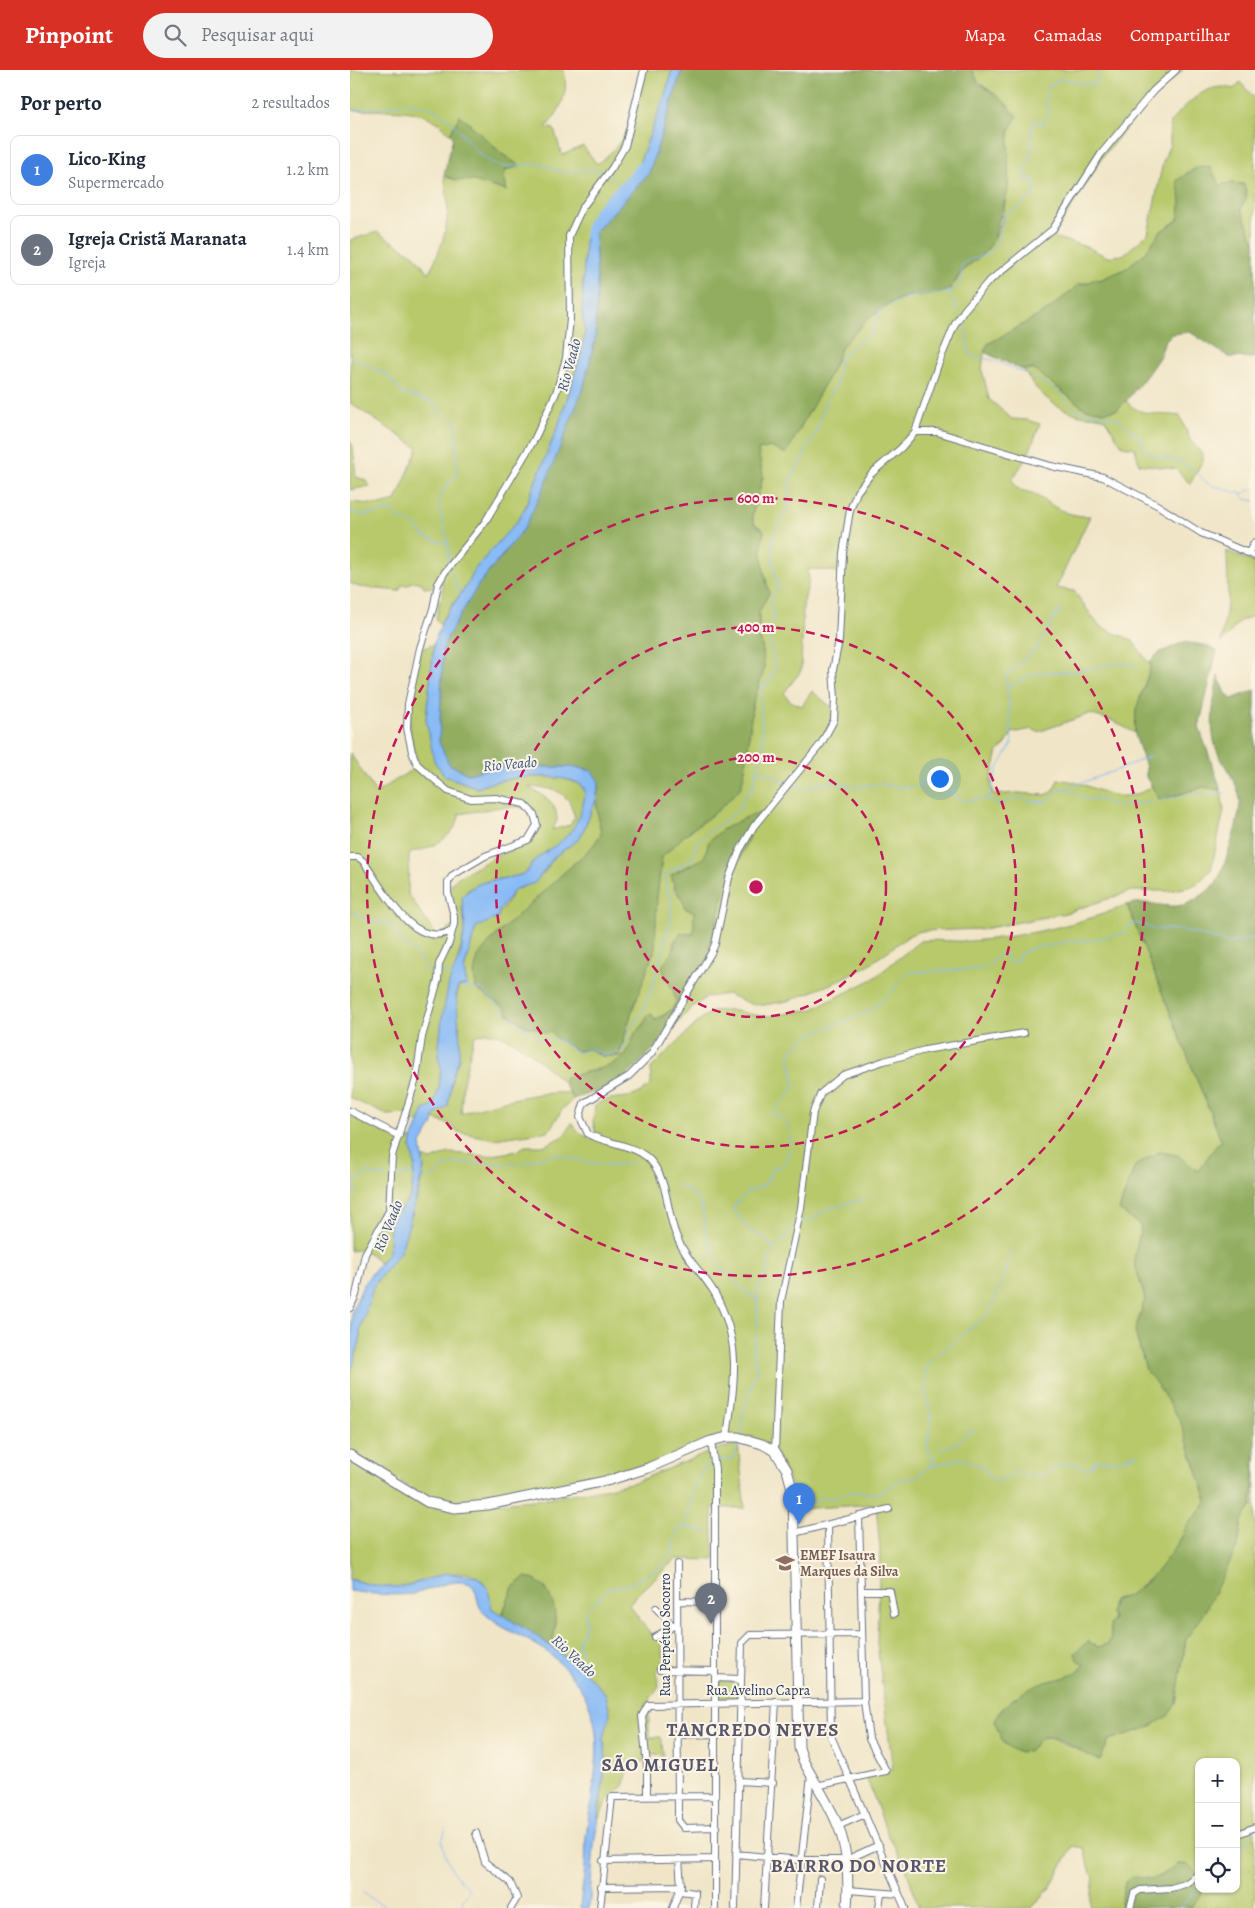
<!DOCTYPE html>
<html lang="pt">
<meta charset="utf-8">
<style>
body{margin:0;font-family:Alegreya,serif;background:#f2f2f3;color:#1f2937}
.controls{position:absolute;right:15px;bottom:15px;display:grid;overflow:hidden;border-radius:10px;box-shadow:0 1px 4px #0004}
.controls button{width:45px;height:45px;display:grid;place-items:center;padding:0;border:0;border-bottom:1px solid #e0e1e3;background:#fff;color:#1f2937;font:25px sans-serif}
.you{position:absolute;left:589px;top:708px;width:18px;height:18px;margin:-12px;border:4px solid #fff;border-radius:50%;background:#1a73e8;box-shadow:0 0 0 8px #1a73e833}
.badge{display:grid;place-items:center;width:32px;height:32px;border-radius:50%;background:#d93025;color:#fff;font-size:16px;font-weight:700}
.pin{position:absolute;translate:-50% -41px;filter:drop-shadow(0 1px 2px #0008)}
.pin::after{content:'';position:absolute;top:26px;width:18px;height:15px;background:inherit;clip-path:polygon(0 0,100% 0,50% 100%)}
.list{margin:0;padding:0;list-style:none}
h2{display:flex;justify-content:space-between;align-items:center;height:65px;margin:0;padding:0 20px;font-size:21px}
h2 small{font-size:16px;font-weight:400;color:#747a83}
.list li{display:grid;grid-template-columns:32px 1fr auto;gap:15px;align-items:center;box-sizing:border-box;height:70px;margin:0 10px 10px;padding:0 10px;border:1px solid #e0e1e3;border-radius:10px}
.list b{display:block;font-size:19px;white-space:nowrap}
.list p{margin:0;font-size:16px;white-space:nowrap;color:#747a83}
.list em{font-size:16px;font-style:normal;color:#747a83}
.icon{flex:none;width:28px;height:28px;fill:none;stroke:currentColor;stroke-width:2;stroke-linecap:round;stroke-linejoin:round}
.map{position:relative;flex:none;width:905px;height:1838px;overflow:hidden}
header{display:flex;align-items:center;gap:30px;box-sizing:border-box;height:70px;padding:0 25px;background:#d93025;color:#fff}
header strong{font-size:24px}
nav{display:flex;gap:28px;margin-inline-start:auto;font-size:18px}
.search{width:350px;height:45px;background:#f2f2f3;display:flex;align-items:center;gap:12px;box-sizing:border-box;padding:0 18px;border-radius:28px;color:#747a83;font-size:19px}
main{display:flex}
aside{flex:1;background:#fff}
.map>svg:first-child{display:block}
</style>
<header>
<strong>Pinpoint</strong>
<div class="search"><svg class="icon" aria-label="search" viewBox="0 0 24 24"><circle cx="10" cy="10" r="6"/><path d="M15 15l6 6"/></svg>Pesquisar aqui</div>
<nav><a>Mapa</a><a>Camadas</a><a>Compartilhar</a></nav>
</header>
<main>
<aside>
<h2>Por perto<small>2 resultados</small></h2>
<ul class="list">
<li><span class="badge" style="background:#3f7fe0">1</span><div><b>Lico-King</b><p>Supermercado</p></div><em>1.2 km</em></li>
<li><span class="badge" style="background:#6b7280">2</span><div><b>Igreja Cristã Maranata</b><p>Igreja</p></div><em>1.4 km</em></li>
</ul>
</aside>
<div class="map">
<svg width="905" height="1838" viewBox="0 0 905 1838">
<rect width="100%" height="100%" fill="#fcf5e5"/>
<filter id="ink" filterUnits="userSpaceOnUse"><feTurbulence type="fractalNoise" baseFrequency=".02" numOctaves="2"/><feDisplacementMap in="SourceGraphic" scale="10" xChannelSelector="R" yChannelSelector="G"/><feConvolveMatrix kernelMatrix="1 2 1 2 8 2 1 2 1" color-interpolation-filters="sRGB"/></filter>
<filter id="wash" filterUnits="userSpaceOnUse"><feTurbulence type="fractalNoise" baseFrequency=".0096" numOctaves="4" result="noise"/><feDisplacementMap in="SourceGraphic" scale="20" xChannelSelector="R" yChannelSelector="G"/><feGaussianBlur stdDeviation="1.12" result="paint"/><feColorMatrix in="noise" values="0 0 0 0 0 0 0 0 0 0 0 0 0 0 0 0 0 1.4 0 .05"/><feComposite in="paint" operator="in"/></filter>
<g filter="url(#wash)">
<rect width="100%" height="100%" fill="#f0e5c7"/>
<path fill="#b8c96c" stroke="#6a7c65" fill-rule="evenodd" d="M0,0L133,2L214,0C219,22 211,41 196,57L204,59L212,85L233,76L247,94C282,69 286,40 295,0H322L315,25L287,99L279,112L242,152L235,167L232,243L235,263L231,285L208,356L175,438L168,450L125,499L119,512L93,548L91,556L86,549L90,529L92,527L93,512L84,517L74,518L73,514C67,511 63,510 58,515H52L49,521L9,517L0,513V432L30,435L46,431L68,378L0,333V170L27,162L64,185L79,203C97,166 102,147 94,105L98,108L124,111L157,121L154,106L156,100L169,96L152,84L110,46L100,64C76,33 35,42 0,40Z
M622,0H833L801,28L753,86L703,167L737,177L757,187L773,185L798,164L813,92L820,74V52C837,35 856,10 884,19L890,12L905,29V174L891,139L897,127L894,114L879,113L870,115C856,98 864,89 836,103L828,150L811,161L795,183L775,199L750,210L729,214L699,240L638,274L634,283L632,300L639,329L662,349L677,350L690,354L678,385L662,410L666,417C671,422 679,421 684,424C703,436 716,447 740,446L706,518L724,521L746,552L755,559L782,570L801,596L786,640L785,663L763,651L739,644L688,662L682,659L662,663L656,674L648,681L641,710L643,725L668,723L696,725L703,721L708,710C745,710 766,742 802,716L810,730L854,717L871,720L874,740L861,800L848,813L839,817L819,821H781L716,843L633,859L571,861L560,865L520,894L486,912L438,931L414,935L401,934L377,924L357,927L341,938L315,967L364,875L366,853L374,824L378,757L359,771L355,787L327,801L324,820L333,830L336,839L344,841V864L331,863L323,873L324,881L318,887L315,907L325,922L326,933L320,941L304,951L298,945L294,954L285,963L276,985L259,996L215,1008L214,1013C195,996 151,949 124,967L113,1012L111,1043C147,1033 182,1021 220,1023L223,1029L212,1040L199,1061L144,1069L108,1062L99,1054L83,1049L85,1045L98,1036L103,1004L109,989V955L105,940L108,917L117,914L114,900L126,856L142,849L153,839L165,819L171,818L194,803L204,787L230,768L246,730L251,764L243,776L143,868L126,898V919L155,937L159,945L167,949L173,956L201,961L208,970L228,981L240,979L252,986H269L281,944L307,826L312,787L336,764L371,738L391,717L397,689L402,636L414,600L413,581L409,563V542L419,523C414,501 408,483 414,460L404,453L402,445L413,407L408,380L421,377L436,383L481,302L492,276L517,250L542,232L558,226H569L606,212C613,194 632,189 642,173C659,145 658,104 658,72C659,61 663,53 663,42C653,25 628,19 622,0ZM458,499L491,502L489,573L483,608L485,640L462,621L452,636L440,631L434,623L451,601L453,536L459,510Z
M683,299L734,338L776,330C786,347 813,343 830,346L840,370L853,385V390L840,414L826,399L789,394L785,378L772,376L755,349C746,345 737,347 727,344C704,338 685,321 674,300Z
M0,371L3,376L6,407L15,410L20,416L0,420Z
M877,481L905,493V545L890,551L871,573L878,528Z
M84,574L76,649L95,706L128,718C148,707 222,698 235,721C234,746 222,765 202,779C196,783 187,787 183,792C179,797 179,802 173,804C152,811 133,807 116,822L112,838L115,857L112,874L92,948L88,986L91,998L89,1018L83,1036L74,1040L69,1053L58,1044L37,1045L0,1028V683L26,723L63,699L67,690L60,663V640L70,580ZM180,717L202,719L211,723L219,731L225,747L220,755L202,760L207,751C207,731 194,726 179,718ZM152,737H170L182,742L186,759L174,774L146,786L107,808L102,813L99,820L104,855L88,868L58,824L59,788L61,782C81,780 108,765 109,744Z
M777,835L872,1072H869L848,1101L827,1085L809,1082L785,1096L769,1140L791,1156L784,1190L795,1229L785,1261L787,1269L797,1303L804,1310L830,1350L857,1430L851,1442L837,1455L833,1465L813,1496L782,1524L764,1530L762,1534C762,1547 765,1563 758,1574L748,1577L745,1574L727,1604C698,1615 668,1617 648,1644L647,1657L655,1675L682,1678L690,1668L700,1667L750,1690L759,1670L771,1666L826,1633L836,1569L888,1476L892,1450L902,1436L905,1383V1838H835L841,1837L855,1819H886V1692H849V1805L825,1797L802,1810L782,1807L775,1813L770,1838H740L744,1807L739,1800L734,1778L723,1776L699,1819L682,1838H569L556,1798L538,1765L515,1704L543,1700L527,1574L530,1480L526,1434L447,1439L445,1423L422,1377L380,1368L328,1387L212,1419L114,1432L80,1429L0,1382V1306L10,1271V1260L24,1215L50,1182L68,1125L74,1098L73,1087L81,1090L99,1083L137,1086L167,1081L175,1076H193L214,1066L222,1052L227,1061L243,1070L246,1064L243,1053L245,1036C264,1021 281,1036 301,1014V998L352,948L363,941L380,940L410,946H423L463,939L523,909L570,871C586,869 603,872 620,871C672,867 728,855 777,835Z
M0,1045C19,1058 40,1065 63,1069L61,1078L65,1095L61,1127L40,1151L39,1182L29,1193C22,1183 13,1178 0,1181Z
M388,1374L395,1438H362L364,1490L326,1489L285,1526L279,1535L301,1564L310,1562L311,1566L313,1593L307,1600L309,1616L300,1629L302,1642H299V1668L310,1667L312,1670L313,1686L294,1684V1691L280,1696L273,1716L257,1731L248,1750L256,1691L254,1669L259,1639L255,1623L246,1613L232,1599L201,1576C208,1555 205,1536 195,1517H163L152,1545L142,1539C139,1530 137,1513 129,1508C106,1492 67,1517 42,1518C28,1518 13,1513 0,1509V1390L85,1438L184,1430L254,1419L285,1412L367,1379Z
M369,1611L387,1612V1629L369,1628Z"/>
<path fill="#92ad60" stroke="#566e5f" d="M332,0H622L628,13L649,27L667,46L659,62L658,120L643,172L635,182L610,203L600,219L588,224L558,226L542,232L517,250L492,276L481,302L436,384L421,377L408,380L413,407L402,445L404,454L414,460C409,483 414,501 419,523L409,542V563L413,581L414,600L402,636L397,689L391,717L371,738L336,764L312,787L307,826L305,879L281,944L269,986H252L240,979L228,981L208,970L201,962L195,963C185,955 177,960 167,949H162L154,937L126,919L124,903L128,887L143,868L243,776L251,764L246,730L249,716L237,699L225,697H145L118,704L98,694L89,672L93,579L98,566L129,514L155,483L234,316L245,270L247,217L245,162L299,103Z
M110,45L152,84L170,96L156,100L154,106L157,121L124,111L105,110L94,105L103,67L100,64Z
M850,96L860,97L870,115L879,113L892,114C901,123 893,129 891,139L905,174V288L879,287L840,262L822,264L815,271L810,286L796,306L775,332L767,340L753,342L734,338L683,299L673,300L634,282L638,274L698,240L729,214H735L744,209L750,210L775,199L795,183L811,161L828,150L831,131L827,110Z
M833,572L854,575L867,581L849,657L871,720L853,717L810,730L796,707V697L785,665L786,640L801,596L799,592L809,583Z
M868,606L877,625L882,629L905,620V1383L902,1436L892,1450L888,1476L855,1541L836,1569L826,1633L818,1646L798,1658L759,1670L750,1690C733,1686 718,1670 700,1667C690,1665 687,1673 682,1678C679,1681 674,1682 671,1682C654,1680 649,1665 645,1651C652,1634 676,1619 693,1613C708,1608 724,1608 734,1595L727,1590L725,1583L738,1571L748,1577L758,1574L761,1566L760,1554L764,1549L760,1543L764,1530C790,1527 818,1489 831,1468C834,1464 835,1458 838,1454C845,1445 852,1441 857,1430L830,1350L804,1310L797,1303L787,1269L785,1261L795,1229L784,1190L791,1156L769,1140L785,1096L809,1082L827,1085L848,1101L869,1072H872L777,835C797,828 815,840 833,835C844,832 861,820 867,811C874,800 892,742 890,730C888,713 877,700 869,685C857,661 864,631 868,606Z
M413,742L402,760L374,824L366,853L364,875L315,967L275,1008L256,1018L223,1029L214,1013L215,1008L259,996L276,985L285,963L294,954L298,945L302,944L305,951L320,941L326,933C325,919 316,910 312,897C315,892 319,887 322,882C326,875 323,870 331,863L344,864V841L336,839C332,825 324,821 321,805L354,788L359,771L373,759L401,745Z
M176,1507C206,1514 210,1550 201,1576L152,1545L163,1517Z
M828,1794C839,1793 842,1798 849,1805V1819H855L841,1837L770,1838L775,1813L782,1806C807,1811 808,1809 828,1794Z"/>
<path fill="#89bbf6" stroke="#5275aa" d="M322,0H332L299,103L245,162L247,218L245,269L234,316L195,415L175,457L129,514L98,566L93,579L89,672L99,694L118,704L145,697H225L242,701L249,712L246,730L230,768L204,787L185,813L165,819L149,841L148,848L126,857L114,900L117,915L108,917L106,924L110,971L109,989L103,1004L98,1036L85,1045L82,1056L71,1074L74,1098L57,1161L50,1182L24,1215L10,1260V1271L0,1306L2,1242L14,1213L39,1182L40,1151L61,1127L65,1095L61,1078L62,1070L74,1040L83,1036L89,1018L91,998L88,986L92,948L99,913L111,882L115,857L112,828C127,806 151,812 173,804C180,802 180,794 185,790C212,769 223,769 233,734C236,724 237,716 226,712C200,703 151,706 128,718L95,706L84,691L76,649L84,573L93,549L119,512L125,499L168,450L175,438L208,356L231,285L235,263L232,243L235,167L242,152L279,112L287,99L315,25Z
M95,1503L128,1507L138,1519L142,1539L181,1562L232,1599L255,1623L260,1643L254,1668L256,1691L244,1776L239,1838H230C231,1824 234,1810 235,1796C236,1786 235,1776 236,1766C245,1694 266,1642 203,1587C185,1571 167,1566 148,1554C142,1550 135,1545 131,1539C125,1529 129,1518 118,1513C98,1508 81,1521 62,1524C40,1526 21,1524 0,1521V1509C41,1522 56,1518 95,1503Z"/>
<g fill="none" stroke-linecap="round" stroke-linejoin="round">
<path stroke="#89bbf6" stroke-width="1" d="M0,39C26,42 53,27 79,37C110,48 118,85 148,95C158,99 174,94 186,94C196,94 204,101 215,102C230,102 242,96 256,103
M259,105L264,109
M268,112L273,116
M599,222L609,243
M613,250C619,261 614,277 622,286L646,291L679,305L711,323L722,337L730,341L767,348L791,369L794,379L800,384L830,392L847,402L858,414L892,424L895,429L905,431
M0,287L37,305L52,323L82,332L93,345L106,353L107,405L95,417L88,433L99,476L98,492
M892,424L902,419
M0,442L14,445L44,440L50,450L65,454L74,466L97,474
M100,499L111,526
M657,616C667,615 672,608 681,605C696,601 709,603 724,601C746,599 763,590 785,595
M406,702L415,701L436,713
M444,715L453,718L481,711L505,717L531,714L554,718L573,715L600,723L614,731L635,728L649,735L665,727L685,732L697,731L708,721L770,699L800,686
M716,719L739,730L746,728L770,737L835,725L875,723
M638,729L648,698L662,674L656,605L685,580L710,539
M0,840L16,850L40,854L58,878L64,881L77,900L86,902
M92,902L104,906
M112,917L133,920L156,944L190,969L209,970L229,983L239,978L255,985L271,982L278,969L280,958L293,941L297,928L300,926L321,849V828L316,817V804L343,788L347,771L389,740L396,725L402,721C404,706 413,687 413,675C412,656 410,636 411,617L418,613L425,598L419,567L424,546L420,530L428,517L422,487V471L428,455L436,444L439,432V413L467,361L476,330L486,316L489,290L509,270L521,264L530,240C541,235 552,229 564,226C579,221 601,229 611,212V198L613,194C621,187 631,188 639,183C647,178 652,153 656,144C666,140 678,129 686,122L682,107L677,111L675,105L676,97L682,83L681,67L683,53L689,50L693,55L699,40L696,36L698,16L703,14L709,8L737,14L747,13L749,0
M44,1106L63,1103
M72,1109C85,1110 90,1097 102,1093L170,1094L203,1084L253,1095L284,1093
M327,1115C362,1128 349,1151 361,1178C370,1198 388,1217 406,1229
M0,1125L6,1124L4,1112L11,1109L16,1102L31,1107L36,1105
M451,1153L461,1150L477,1139L515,1129
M423,1178L412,1166L401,1162L382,1138L398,1121L407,1119L417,1113L421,1100L425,1096L430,1098L437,1089V1083L442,1081C439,1068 442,1047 424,1045V1041C430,1033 439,1028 443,1018C448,1005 435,990 442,981C458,957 491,956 515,943C526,937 536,928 544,919C549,912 551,906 559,902L632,899C642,896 644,885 654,883L659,892H666L670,884L687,876H700L721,870L739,871L774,863L779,855L787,853L803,859L833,860L878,873L905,868
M392,1365V1346L407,1300L403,1279L408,1258L407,1220L415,1207L423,1178C436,1173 435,1162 445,1155
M367,1390H381L389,1375
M581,1396L577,1375L581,1355L580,1341L575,1320L577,1294L638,1244L655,1205L662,1179
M583,1396V1388L593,1378L607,1373L618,1362L624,1360
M451,1440L471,1428H486L499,1422L527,1424L552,1409L565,1408L579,1397L610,1388L633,1397L641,1408L649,1412L665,1402L690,1407L711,1394H724L738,1399L747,1390L768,1391L789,1383
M336,1457L345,1413L360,1391
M226,1595L232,1584L228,1572L236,1556L235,1542C242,1532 252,1527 259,1518L281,1514L309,1498L323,1484V1471L329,1459L335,1457L359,1462
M96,1758L92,1772L95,1784L105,1805L115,1814L119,1820L109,1838
M886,1788L904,1760
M13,1823L37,1838
M63,1838H75
M830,1838L849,1816"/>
<path stroke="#89bbf6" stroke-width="8" d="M238,165C242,135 275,120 290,96"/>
</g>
</g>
<g filter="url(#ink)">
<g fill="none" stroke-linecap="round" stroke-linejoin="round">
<g stroke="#666f83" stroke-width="8">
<path id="minor" d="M565,362H587L701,396L753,407L807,435L851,463L905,486
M898,483L905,472
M0,787H8L13,791C31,815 63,883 102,860
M0,1041L49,1066
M0,1238L6,1225L15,1184L39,1141L42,1086L66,1009L72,967L88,910L89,894L99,873L104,854V846L98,823V812L103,805L135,786L178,770L187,755L184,744L174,734L146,728L121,729L98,721L79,705L67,694L62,682L57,658L58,634L70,578L83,539L88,514L95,502L135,452L184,370L206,323L216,288L220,249L219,166L232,138L262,98L275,76L294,0
M377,1367C384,1312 393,1273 364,1222C352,1202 334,1187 326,1165C316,1141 319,1111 300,1090C284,1074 257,1074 238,1064L230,1047L234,1033L279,1006L301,984L361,883L365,874L379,808L390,780L404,756L471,674L484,650L485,628L483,600L489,570L493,483L500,440L507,422L521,404L551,378L565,362L588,295L605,254L615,239L637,213L703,159L751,84L803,21L826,0
M361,1371L365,1399V1838
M425,1381L431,1231L451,1138L463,1042L471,1023L493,1005L534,991L575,980L674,963
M478,1455L481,1666L555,1838
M444,1463L539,1439
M327,1494L328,1750L334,1758L366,1757
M512,1521H540L544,1544
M328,1531L365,1532
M306,1538L323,1556
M305,1567L327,1554
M310,1600L365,1601
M365,1608L390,1609
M327,1665L366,1664
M297,1696L365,1695
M388,1711L423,1713
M466,1716L536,1701L519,1669L514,1631L509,1446
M297,1726V1696L292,1646L298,1635L514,1631
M488,1756L515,1744
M126,1763L135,1792L160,1812L167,1828L161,1838
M886,1765L905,1757
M386,1784L450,1790H496L529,1775
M253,1791L365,1789
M251,1817L331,1816
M498,1820L549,1824
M330,1821L345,1823L344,1838
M250,1838L262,1727L366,1726
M323,1838L331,1816L329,1789
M385,1838L392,1573L400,1565L512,1564
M414,1838L426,1632
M446,1838L461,1705
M468,1838L470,1809
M529,1838L531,1823
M780,1838L784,1824L790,1820L821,1818L835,1814L849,1804"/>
</g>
<g stroke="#666f83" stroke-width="11">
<path id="major" d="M0,1385L77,1432L105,1438L138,1435L260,1410L298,1398L361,1371L377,1367H388L412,1374L425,1381L437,1400L443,1422L449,1678L453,1690C463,1710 477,1730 486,1751C498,1777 499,1810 497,1838"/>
</g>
<use href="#minor" stroke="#fff" stroke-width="6"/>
<use href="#major" stroke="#fff" stroke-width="9"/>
</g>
</g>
<g fill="none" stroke="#c2185b" stroke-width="2.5" stroke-dasharray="9 6">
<circle cx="406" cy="817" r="130"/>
<circle cx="406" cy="817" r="260"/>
<circle cx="406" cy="817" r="389"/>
</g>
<defs>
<g id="school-bare" transform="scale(1.5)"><path d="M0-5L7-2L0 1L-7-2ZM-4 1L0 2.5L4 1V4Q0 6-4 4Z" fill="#8d6e63" stroke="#fcf5e5" stroke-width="2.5" paint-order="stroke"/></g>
</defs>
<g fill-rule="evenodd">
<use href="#school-bare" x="435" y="1493"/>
</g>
<g text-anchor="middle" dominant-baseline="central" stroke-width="4" stroke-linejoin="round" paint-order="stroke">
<g font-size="14" font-weight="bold" fill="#785e54" stroke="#fcf5e5" text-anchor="start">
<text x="450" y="1485">EMEF Isaura<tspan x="450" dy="16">Marques da Silva</tspan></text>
</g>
<g font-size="14" fill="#1b2f5e" stroke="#fcf5e5">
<text transform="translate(315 1565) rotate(-90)">Rua Perpétuo Socorro</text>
<text x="408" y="1620">Rua Avelino Capra</text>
</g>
<g font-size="15" font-style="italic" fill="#365284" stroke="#fcf5e5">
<text transform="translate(219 295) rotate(-75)">Rio Veado</text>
<text transform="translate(160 694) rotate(-5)">Rio Veado</text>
<text transform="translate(38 1156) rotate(-68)">Rio Veado</text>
<text transform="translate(224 1586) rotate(43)">Rio Veado</text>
</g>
<g font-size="19" font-weight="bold" letter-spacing="1" fill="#58566d" stroke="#fcf5e5">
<text x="403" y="1660">TANCREDO NEVES</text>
<text x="310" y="1695">SÃO MIGUEL</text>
<text x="509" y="1796">BAIRRO DO NORTE</text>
</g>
</g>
<circle cx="406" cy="817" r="8" fill="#c2185b" stroke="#fcf5e5" stroke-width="2.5"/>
<g font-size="15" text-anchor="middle" font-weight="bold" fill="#c2185b" stroke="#fcf5e5" stroke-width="4" stroke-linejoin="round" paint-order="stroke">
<text x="406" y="433">600 m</text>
<text x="406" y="562">400 m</text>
<text x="406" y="692">200 m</text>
</g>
</svg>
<div class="controls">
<button>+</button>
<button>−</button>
<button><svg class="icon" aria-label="locate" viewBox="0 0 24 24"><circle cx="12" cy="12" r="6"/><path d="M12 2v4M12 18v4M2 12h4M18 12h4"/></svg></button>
</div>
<div class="you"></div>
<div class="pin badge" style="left:449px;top:1454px;background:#3f7fe0">1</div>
<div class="pin badge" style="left:361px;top:1554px;background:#6b7280">2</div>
</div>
</main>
